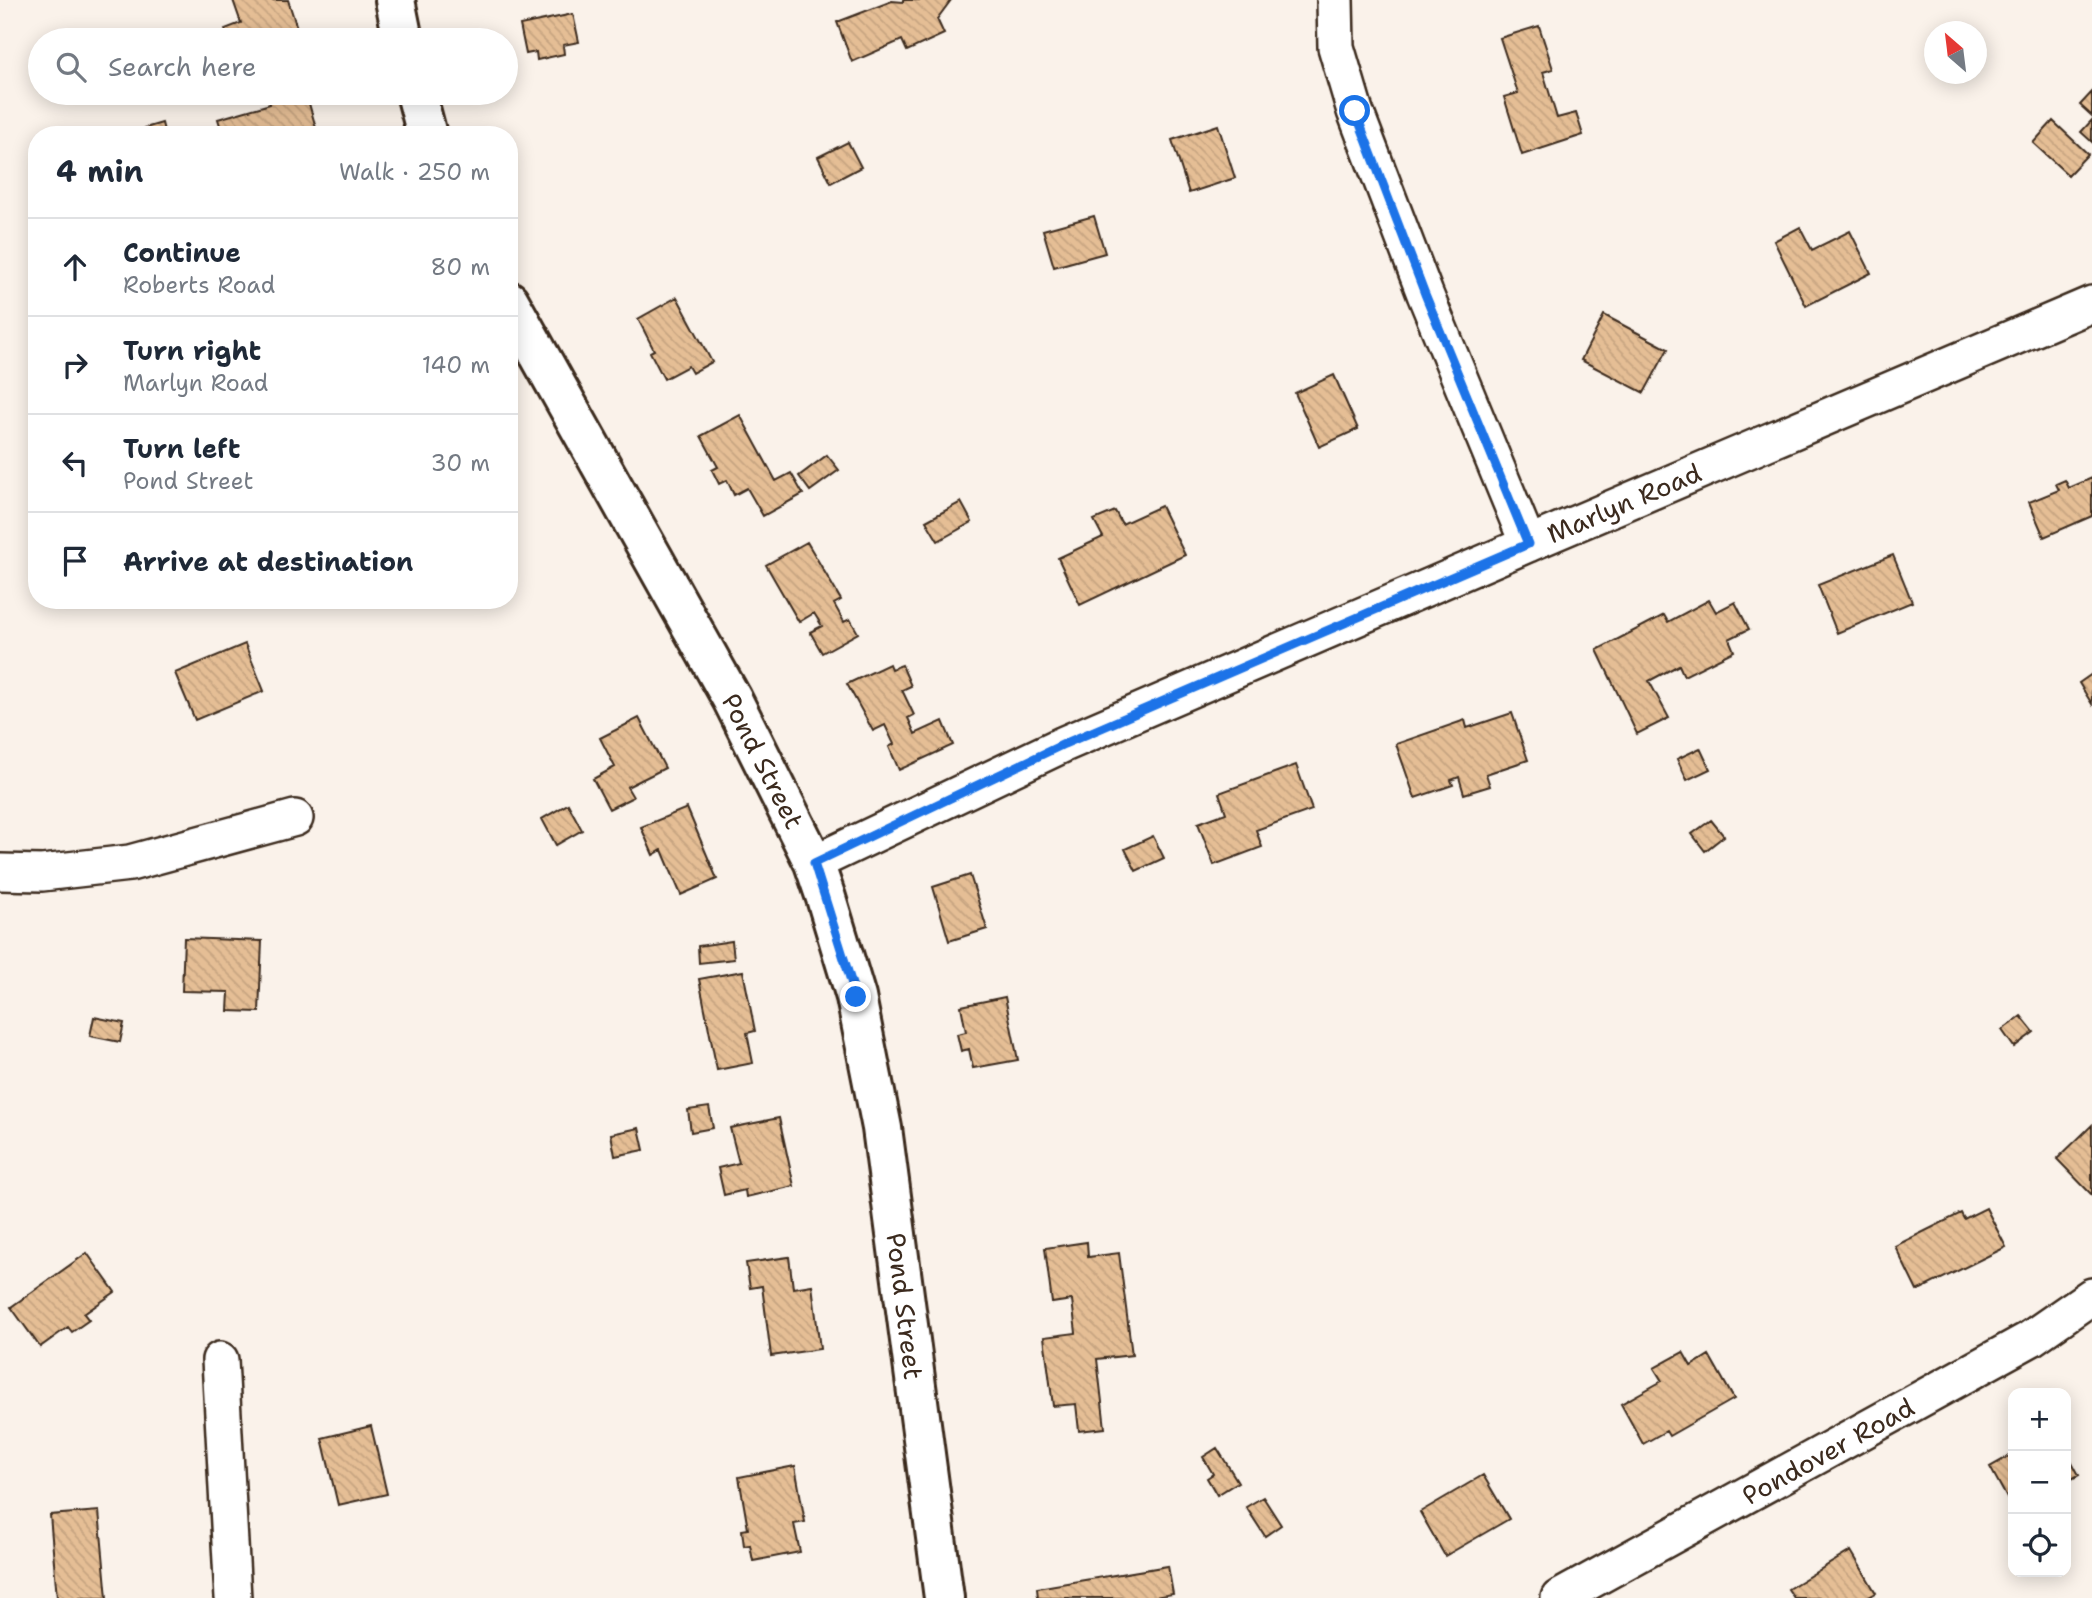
<!DOCTYPE html>
<meta charset="utf-8">
<style>
body{margin:0;font-family:"Shantell Sans",sans-serif;background:#f2f2f3;color:#1f2937}
.controls{position:absolute;right:21px;bottom:21px;display:grid;overflow:hidden;border-radius:14px;box-shadow:0 4px 18px #0003}
.controls button{width:63px;height:63px;display:grid;place-items:center;padding:0;border:0;border-bottom:2px solid #e0e1e3;background:#fff;color:#1f2937;font:35px sans-serif}
.compass{position:absolute;left:1924px;top:21px;width:63px;height:63px;border-radius:50%;background:#fff;box-shadow:0 4px 18px #0003;rotate:332deg}
.stop{position:absolute;width:21px;height:21px;margin:-16px;border:5px solid #1a73e8;border-radius:50%;background:#fff}
.stop.end{background:#1a73e8;border-color:#fff;box-shadow:0 2px 7px #0008}
.list{margin:0;padding:0;list-style:none}
h2{display:flex;justify-content:space-between;align-items:center;height:91px;margin:0;padding:0 28px;font-size:30px}
h2 small{font-size:23px;font-weight:400;color:#747a83}
.list li{display:grid;grid-template-columns:46px 1fr auto;gap:21px;align-items:center;box-sizing:border-box;height:98px;padding:0 28px;border-top:2px solid #e0e1e3}
.list b{display:block;font-size:26px;white-space:nowrap}
.list p{margin:0;font-size:23px;white-space:nowrap;color:#747a83}
.list em{font-size:23px;font-style:normal;color:#747a83}
.icon{flex:none;width:38px;height:38px;fill:none;stroke:currentColor;stroke-width:2;stroke-linecap:round;stroke-linejoin:round}
.map{position:relative;flex:none;width:2092px;height:1598px;overflow:hidden}
.search{position:absolute;background:#fff;box-shadow:0 4px 18px #0003;left:28px;top:28px;width:490px;height:77px;display:flex;align-items:center;gap:18px;box-sizing:border-box;padding:0 24px;border-radius:38px;color:#747a83;font-size:26px}
.panel{position:absolute;background:#fff;box-shadow:0 4px 18px #0003;left:28px;top:126px;width:490px;height:483px;border-radius:28px}
.map>svg:first-child{display:block}
</style>
<div class="map">
<svg width="2092" height="1598" viewBox="0 0 2092 1598">
<defs>
<pattern id="building-back-hatch" width="6" height="6" patternUnits="userSpaceOnUse" patternTransform="scale(1.75)"><rect width="6" height="6" fill="#e5be95"/><path d="M-1 5l2 2M0 0l6 6M5-1l2 2" fill="none" stroke="#c5a380"/></pattern>
</defs>
<rect width="100%" height="100%" fill="#faf2ea"/>
<filter id="ink" filterUnits="userSpaceOnUse"><feTurbulence type="fractalNoise" baseFrequency=".0143" numOctaves="2"/><feDisplacementMap in="SourceGraphic" scale="14" xChannelSelector="R" yChannelSelector="G"/><feConvolveMatrix kernelMatrix="1 2 1 2 8 2 1 2 1" color-interpolation-filters="sRGB"/></filter>
<g filter="url(#ink)">
<path fill="url(#building-back-hatch)" stroke="#3b2a1e" stroke-width="2" d="M233,0H288L299,34L280,40H228L225,29L241,23Z
M903,0H951L937,19L944,34L907,51L902,40L852,62L837,22L892,1L903,2Z
M573,14L579,42L563,45L564,54L537,60L536,52L526,54L520,25Z
M1539,26L1553,69L1543,72L1557,118L1576,113L1583,135L1522,155L1504,97L1518,93L1500,38Z
M2092,92V116L2080,105Z
M267,93H306L318,135H223L218,119L270,104Z
M2092,120V142L2081,132Z
M2053,121L2088,154L2068,175L2033,143Z
M162,123L165,135H147L145,128Z
M1218,125L1235,178L1189,193L1172,140Z
M848,142L861,167L831,183L818,157Z
M1094,216L1105,253L1054,267L1043,230Z
M1800,227L1812,250L1850,231L1871,273L1806,306L1774,241Z
M677,297L712,362L692,373L688,366L664,379L650,352L654,350L638,319Z
M1604,315L1668,349L1644,393L1581,360Z
M1334,375L1358,429L1319,447L1295,393Z
M740,415L776,481L791,473L803,494L763,516L747,488L734,495L727,480L719,484L712,470L718,467L701,436Z
M827,455L839,470L810,491L799,476Z
M2092,478V516L2044,537L2029,502L2059,490L2056,484L2065,480L2069,488Z
M961,502L972,522L938,541L926,521Z
M1161,506L1185,555L1080,605L1058,558L1103,537L1094,520L1115,511L1122,524Z
M807,542L841,600L834,604L844,622L850,619L858,633L822,653L810,632L822,626L814,613L799,622L766,565Z
M1893,555L1912,602L1837,633L1818,585Z
M1709,600L1716,612L1735,602L1749,629L1729,639L1734,651L1684,676L1679,665L1649,681L1669,718L1637,734L1597,650L1664,615L1668,622Z
M245,644L264,691L195,720L175,673Z
M889,664L891,669L902,665L911,686L902,690L914,715L908,718L915,734L943,721L953,745L899,770L889,747L894,744L885,725L873,731L847,684Z
M2092,674V704L2079,683Z
M1512,713L1528,760L1486,774L1490,786L1464,794L1459,777L1451,780L1453,785L1415,798L1396,744L1465,720L1467,728Z
M639,718L665,768L627,787L633,797L609,809L593,779L615,767L600,738Z
M1700,748L1710,769L1687,780L1677,759Z
M1296,765L1312,810L1256,830L1262,847L1214,865L1198,823L1226,813L1219,793Z
M568,804L582,830L556,845L542,819Z
M687,808L717,879L681,895L662,850L653,855L641,827Z
M1711,820L1724,836L1705,851L1692,834Z
M1153,836L1164,858L1136,871L1125,849Z
M970,875L987,929L949,941L933,887Z
M184,938L262,941L259,1012L228,1011L229,992L182,991Z
M732,941L734,959L699,963L698,946Z
M743,971L755,1031L747,1033L753,1063L717,1070L699,979Z
M1005,997L1018,1060L973,1068L969,1049L961,1051L957,1034L966,1032L961,1006Z
M2021,1016L2034,1032L2014,1047L2002,1030Z
M94,1017L124,1023L120,1042L90,1036Z
M709,1107L713,1128L691,1132L688,1110Z
M779,1118L794,1186L746,1197L745,1190L724,1195L718,1168L739,1163L730,1128Z
M2092,1125V1195L2057,1159Z
M639,1128L644,1150L615,1156L611,1134Z
M1986,1208L2006,1247L1917,1291L1895,1246L1961,1213L1964,1219Z
M1087,1242L1088,1257L1119,1253L1132,1355L1097,1359L1105,1428L1079,1431L1076,1404L1053,1406L1044,1337L1076,1333L1072,1300L1052,1303L1045,1248Z
M87,1253L115,1292L84,1314L89,1320L72,1332L68,1327L40,1347L11,1307Z
M789,1257L793,1288L812,1285L820,1349L771,1356L762,1286L750,1288L746,1263Z
M1683,1352L1691,1366L1709,1355L1734,1399L1669,1436L1666,1431L1643,1444L1621,1404L1662,1381L1654,1368Z
M371,1426L387,1494L338,1505L322,1438Z
M1217,1448L1238,1482L1217,1495L1207,1478L1213,1474L1203,1457Z
M2066,1451L2079,1475L2066,1482Z
M2013,1454V1509L1990,1467Z
M795,1466L805,1522L794,1524L800,1552L753,1561L750,1545L744,1546L742,1530L748,1529L739,1477Z
M1483,1475L1509,1519L1445,1556L1420,1512Z
M1263,1497L1281,1525L1265,1536L1246,1507Z
M99,1511L107,1598H57L50,1515Z
M1851,1551L1876,1593L1867,1598H1794L1788,1589Z
M1168,1566L1173,1594L1148,1598H1038L1037,1588Z"/>
<g fill="none" stroke-linecap="round" stroke-linejoin="round">
<g stroke="#3b2a1e" stroke-width="40">
<path id="minor" d="M1335,0L1336,47L1355,111L1425,294L1528,544
M814,863L1064,744L1528,544L2092,304
M0,872L42,873L130,863L295,818
M220,1360L233,1598
M1559,1598L2030,1339L2092,1296"/>
</g>
<g stroke="#3b2a1e" stroke-width="44">
<path id="tertiary" d="M395,0L403,40
M416,93L427,135
M509,301L732,699L814,863L826,898L856,997L882,1128L944,1598"/>
</g>
<use href="#minor" stroke="#fff" stroke-width="35"/>
<use href="#tertiary" stroke="#fff" stroke-width="38"/>
</g>
</g>
<g fill="none" stroke-linecap="round" stroke-linejoin="round" filter="url(#ink)">
<path stroke="#1a73e8" stroke-width="9" d="M856,997L814,863L1064,744L1528,544L1425,294L1355,111"/>
</g>
<g text-anchor="middle" dominant-baseline="central" stroke-width="5" stroke-linejoin="round" paint-order="stroke">
<g font-size="26" fill="#3b2a1e" stroke="#fff">
<text transform="translate(1624 503) rotate(-23)">Marlyn Road</text>
<text transform="translate(763 761) rotate(63)">Pond Street</text>
<text transform="translate(905 1306) rotate(83)">Pond Street</text>
<text transform="translate(1828 1451) rotate(-29)">Pondover Road</text>
</g>
</g>
</svg>
<div class="controls">
<button>+</button>
<button>−</button>
<button><svg class="icon" aria-label="locate" viewBox="0 0 24 24"><circle cx="12" cy="12" r="6"/><path d="M12 2v4M12 18v4M2 12h4M18 12h4"/></svg></button>
</div>
<svg class="compass" viewBox="-18 -18 36 36"><path d="M0-13l5 13h-10z" fill="#e53935"/><path d="M0 13l5-13h-10z" fill="#747a83"/></svg>
<div class="stop" style="left:1355px;top:111px"></div>
<div class="stop end" style="left:856px;top:997px"></div>
<div class="search"><svg class="icon" aria-label="search" viewBox="0 0 24 24"><circle cx="10" cy="10" r="6"/><path d="M15 15l6 6"/></svg>Search here</div>
<section class="panel">
<h2>4 min<small>Walk · 250 m</small></h2>
<ul class="list">
<li><svg class="icon" aria-label="ahead" viewBox="0 0 24 24"><path d="M12 20V5M6 11l6-6 6 6"/></svg><div><b>Continue</b><p>Roberts Road</p></div><em>80 m</em></li>
<li><svg class="icon" aria-label="right" viewBox="0 0 24 24"><path d="M7 20v-9h11M14 6l5 5-5 5"/></svg><div><b>Turn right</b><p>Marlyn Road</p></div><em>140 m</em></li>
<li><svg class="icon" aria-label="left" viewBox="0 0 24 24"><path d="M17 20v-9H6M10 6l-5 5 5 5"/></svg><div><b>Turn left</b><p>Pond Street</p></div><em>30 m</em></li>
<li><svg class="icon" aria-label="arrive" viewBox="0 0 24 24"><path d="M6 21V4h12l-3 4 3 4H6"/></svg><div><b>Arrive at destination</b></div></li>
</ul>
</section>
</div>
